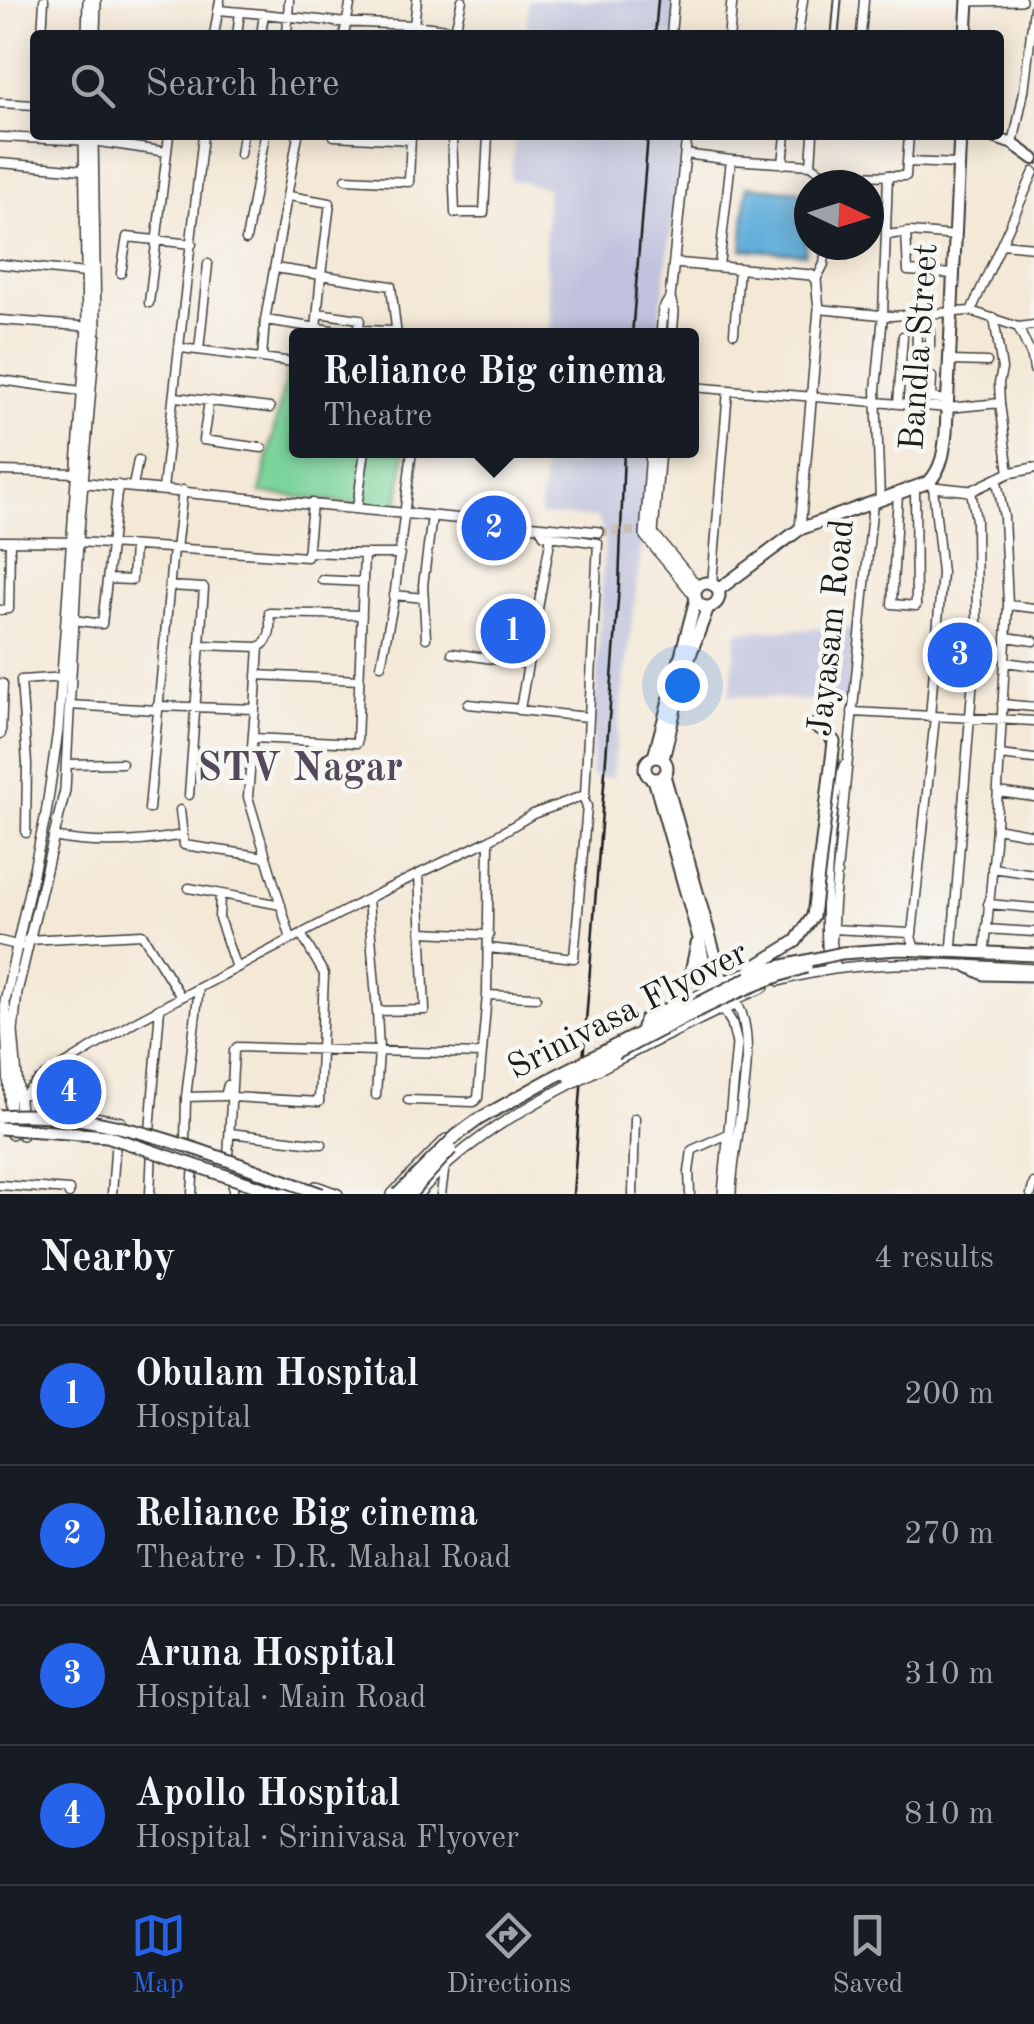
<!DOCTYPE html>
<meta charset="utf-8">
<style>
body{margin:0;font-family:"Old Standard TT",serif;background:#20242c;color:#f1f3f6}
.compass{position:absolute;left:794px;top:170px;width:90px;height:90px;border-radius:50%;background:#171b24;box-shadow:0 5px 25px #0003;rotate:94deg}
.you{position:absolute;left:682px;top:685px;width:35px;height:35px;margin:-25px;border:8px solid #fff;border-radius:50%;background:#1a73e8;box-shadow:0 0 0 15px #1a73e833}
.badge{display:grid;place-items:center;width:65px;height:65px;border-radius:50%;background:#2563eb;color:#fff;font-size:32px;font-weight:700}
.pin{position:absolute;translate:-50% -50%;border:5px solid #fff;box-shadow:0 2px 10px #0006}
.popup{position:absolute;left:289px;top:328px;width:410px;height:130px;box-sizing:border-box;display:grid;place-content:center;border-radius:10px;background:#171b24;filter:drop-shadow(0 2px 8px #0005);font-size:32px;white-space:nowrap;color:#9ea1a6}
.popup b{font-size:38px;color:#f1f3f6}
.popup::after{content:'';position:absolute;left:50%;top:100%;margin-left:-20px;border:20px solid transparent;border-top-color:#171b24}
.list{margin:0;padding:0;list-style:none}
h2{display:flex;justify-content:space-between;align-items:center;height:130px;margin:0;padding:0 40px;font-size:42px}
h2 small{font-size:32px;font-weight:400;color:#9ea1a6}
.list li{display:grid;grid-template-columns:65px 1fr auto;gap:30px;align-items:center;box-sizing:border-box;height:140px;padding:0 40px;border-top:2px solid #363941}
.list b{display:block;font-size:38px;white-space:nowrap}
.list p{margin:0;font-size:32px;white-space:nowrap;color:#9ea1a6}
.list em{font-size:32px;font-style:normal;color:#9ea1a6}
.icon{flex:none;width:55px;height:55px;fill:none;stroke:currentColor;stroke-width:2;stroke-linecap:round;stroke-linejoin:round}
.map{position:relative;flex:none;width:1034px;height:1194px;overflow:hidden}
.search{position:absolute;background:#171b24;box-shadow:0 5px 25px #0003;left:30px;right:30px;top:30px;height:110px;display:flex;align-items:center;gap:25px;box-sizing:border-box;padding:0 35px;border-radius:10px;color:#9ea1a6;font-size:38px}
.sheet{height:690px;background:#171b24}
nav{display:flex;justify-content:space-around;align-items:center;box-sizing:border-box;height:140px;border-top:2px solid #363941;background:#171b24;font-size:28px;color:#9ea1a6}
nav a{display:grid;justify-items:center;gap:5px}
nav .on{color:#2563eb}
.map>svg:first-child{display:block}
</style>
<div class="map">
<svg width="1034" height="1194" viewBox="0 0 1034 1194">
<rect width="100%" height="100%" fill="#f6f6f2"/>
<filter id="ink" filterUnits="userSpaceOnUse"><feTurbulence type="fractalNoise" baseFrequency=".01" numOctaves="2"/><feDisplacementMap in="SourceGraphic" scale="20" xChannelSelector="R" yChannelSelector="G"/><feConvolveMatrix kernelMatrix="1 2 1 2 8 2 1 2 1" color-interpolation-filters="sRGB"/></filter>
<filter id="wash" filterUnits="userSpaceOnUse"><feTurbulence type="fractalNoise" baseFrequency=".0048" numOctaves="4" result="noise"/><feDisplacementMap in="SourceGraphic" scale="40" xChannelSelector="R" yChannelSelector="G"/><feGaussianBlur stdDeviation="2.25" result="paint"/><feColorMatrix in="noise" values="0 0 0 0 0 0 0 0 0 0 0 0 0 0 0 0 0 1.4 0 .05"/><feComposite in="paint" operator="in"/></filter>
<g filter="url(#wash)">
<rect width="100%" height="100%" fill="#f4e8d7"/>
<path fill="#c0c2dd" d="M529,0H678L676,35H526Z
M515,135H683L658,335H552L545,255L547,188L510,179Z
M545,451H650L642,542L612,778L591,776L605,537L598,518L540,515Z
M855,628L849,703L730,695L737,631Z"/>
<path fill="#78d399" stroke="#4a785a" stroke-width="2.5" d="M292,348L296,349V450L405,451L398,508L260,493Z"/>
<path fill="#62afdb" stroke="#3f667c" stroke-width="2.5" d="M747,186L809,192L805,254L742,249Z"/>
</g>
<g filter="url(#ink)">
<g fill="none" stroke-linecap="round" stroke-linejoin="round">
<path stroke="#c9bfb2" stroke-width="9" stroke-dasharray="9 4.5" stroke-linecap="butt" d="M599,532L634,531"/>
<g stroke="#3c3b38" stroke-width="9">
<path id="pedestrian" d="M835,35L838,0"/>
</g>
<g stroke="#3c3b38" stroke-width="11">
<path id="minor" d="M218,10L264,14L261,35
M264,14L338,22L414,25L496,35
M414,25L417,0
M42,35L44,0
M214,35L220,0
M237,35L240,12
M287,35L289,0
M344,35L351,0
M454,35L462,0
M671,35L674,0
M798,35L803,0
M861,35L864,0
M0,103L35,105
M452,135L455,213H484L488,135
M813,135L811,165L825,175L831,185
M334,136L411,140
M0,137L93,141L167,152
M1013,144L1024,91L1034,8
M240,154L243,135
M685,154L731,160
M907,162L959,164
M0,163L83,170
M783,164L786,135
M825,175L906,176L909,135
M346,179L409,182L411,135
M289,196L330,203L321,275L391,286L397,336
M906,232L908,271L954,274
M886,235L910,232L956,236
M246,240L265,135
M1002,244L1034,247
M0,264L85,273
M719,266L731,160L811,165
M275,268L321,275L316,329
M121,273L127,237L192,244
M816,280L824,264L826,245
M149,303L169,135
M819,309L891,316L971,311L1034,172
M971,311L1018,327L1032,357L1034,370
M916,315L917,346
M0,320L92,327
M265,320L358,334L360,319L318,313
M1018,327L1034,325
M359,330L396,331
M734,333L739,268
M181,348L293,362
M199,350L208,264
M262,358L265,320L298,135
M950,361L987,362
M915,374L917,346H930V314
M932,377L931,398L948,400
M0,380L81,391
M692,387L948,408L1000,403L999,383L1002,369L994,318
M176,397L270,408
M209,401L203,440L262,448
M1000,403L1009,473
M898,404L903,336
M0,471L80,473
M133,486L138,460
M163,489L203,135
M898,493L892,604L916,606L915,487
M880,500L876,390L883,315L888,175
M357,508L365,450
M0,541H10L9,609L0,610
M10,541L78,542L307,557L312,503
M176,549L183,490
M364,554H400
M108,579L132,580L134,546
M322,580L363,582
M712,584L728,390
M169,586L204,588L189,795
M394,595L424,598
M1008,605L1034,608
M74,620L102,624L118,485
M1006,637L1034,641
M426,638L423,585L432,516
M259,647C272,640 271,627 269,613L362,615
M452,653L527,664
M1005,662L1034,666
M381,665L394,599L412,450
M257,675L359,680
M0,683L3,684L1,734
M468,704L520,709L551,536
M1002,704L1034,707
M69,705L157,710
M157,706L255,709L259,647L200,645
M255,709L248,797L291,939
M519,710L588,717
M852,712L1034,721
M930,717L942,573L933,487
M253,738L357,743L364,554L307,552
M1000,755L1034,759
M66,764L122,763
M998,792L1034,797
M149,809L173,548
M180,810L184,845L266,857
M996,828L1034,835
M26,833L27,764L21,680L66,677
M53,837C97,846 140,843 183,835
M992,868L1034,874
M189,888L281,905
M220,894L219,918L236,968
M368,899L377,1011
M988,904L1034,908
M832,929L910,933L914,946
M986,929L1034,932
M421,932L489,935
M912,934L935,717
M27,940L142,934L181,997
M0,941L21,946
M952,946L977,627L976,520L971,491
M489,948L574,958L587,806L583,797
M985,948L995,842L1008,605L1004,517L997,481
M836,968L832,943L834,903L873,502
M829,969C822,926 828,804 844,765
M487,995L536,997
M376,1095L379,1051L377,1011L425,1010L419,874
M9,1097L25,1094L38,1081L134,1022L377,894L489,840L533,814L585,795L598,543L544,535L539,527
M186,1097L225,1096L228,1085
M232,1097L319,1102L324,974L301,934
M408,1100L474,1102L478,1098L487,995L489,840
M150,1131L160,1008
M230,1133L322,1144
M185,1142L186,1097L199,988
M228,1157L234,1051L237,1047L481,1054
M0,1185L69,1190V1194
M112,1194L116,1138
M150,1194L152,1148
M192,1194L194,1162
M233,1194V1176
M441,1194L445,1165
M633,1194L635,1118
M690,1194L689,1172L692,1150L728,1134
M1031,1194L1034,1183"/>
</g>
<g stroke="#3c3b38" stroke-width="12">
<path id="tertiary" d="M968,1L1021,0
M87,35L88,0
M95,35L96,0
M729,35L732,0
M674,263L811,275L816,280L819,309L800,529
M661,336L663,310L670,298
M672,336L674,311L670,298L687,135
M651,450L645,536L695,596
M660,450L653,533L698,587
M77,482L599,532
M929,482L933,487L971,491L1009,473L1034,468
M726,980L756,969
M779,981C863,956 948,964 1034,969
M736,999L764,987
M676,1007L706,991
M615,1061L719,1010
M78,1114L121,1122
M11,1134L5,1001L46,814L58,730L87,327L84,135
M22,1135L13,1031L17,992L65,790L78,542L96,328L93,135
M109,1135H126L301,1194
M316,1186L338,1194
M392,1194L446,1139
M418,1194C459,1147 510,1116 565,1087
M723,1194L737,1044L732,1023L724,1010
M731,1194C731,1146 763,1038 735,1001"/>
</g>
<g stroke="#3c3b38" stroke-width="14">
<path id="secondary" d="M987,135L1013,144L1034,159"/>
</g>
<g stroke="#3c3b38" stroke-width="15">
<path id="primary" d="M966,35L968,0
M695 595a12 12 0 1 1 24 0a12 12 0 1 1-24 0Z
M718,590L800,529L929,482C942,468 944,452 946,433L960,135
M813,725L827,732L834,742
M654,757L696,599
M645 768a11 11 0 1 1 22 0a11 11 0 1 1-22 0Z
M663,759L684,671L708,607
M664,775L722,980
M654,779L699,938L708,986L707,1001L719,1010L733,1005L736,992L732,984L719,979L708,986
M842,953L899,949L1034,955
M968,966L984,974L1034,975
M672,1010L690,977L697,944"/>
</g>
<use href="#pedestrian" stroke="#fff" stroke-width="5"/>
<use href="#minor" stroke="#fff" stroke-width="8"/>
<use href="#tertiary" stroke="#fff" stroke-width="9"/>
<use href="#secondary" stroke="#fff" stroke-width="10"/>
<use href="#primary" stroke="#fff" stroke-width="11"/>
<path stroke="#1c1c1c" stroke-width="2.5" d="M655,35L658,0
M632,336L648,135
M573,1194L619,586L624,450"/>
<g stroke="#3c3b38" stroke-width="12" stroke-linecap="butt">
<path id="tertiary-bridge" d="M565,1087L615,1061"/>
</g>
<g stroke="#3c3b38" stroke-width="15" stroke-linecap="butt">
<path id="primary-bridge" d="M751,969L796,941L813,916L834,742
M642,1031L645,1020L680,1003
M570,1077C647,1039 723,991 806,967
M0,1116C107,1107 222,1160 322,1194
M0,1128L107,1136L280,1194
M398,1194L456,1136L479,1119L554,1077L764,970L842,953
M410,1194L451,1149"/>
</g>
<use href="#tertiary-bridge" stroke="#fff" stroke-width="9"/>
<use href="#primary-bridge" stroke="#fff" stroke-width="11"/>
</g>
</g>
<g text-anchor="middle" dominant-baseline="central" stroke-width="9" stroke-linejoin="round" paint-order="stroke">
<g font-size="35" fill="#1c1c1c" stroke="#f6f6f2">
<text transform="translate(920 347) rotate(-86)">Bandla Street</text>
<text transform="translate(832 628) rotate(-84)">Jayasam Road</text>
<text transform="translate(628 1011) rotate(-27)">Srinivasa Flyover</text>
</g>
<g font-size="40" font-weight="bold" fill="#54495a" stroke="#f6f6f2">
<text x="300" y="770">STV Nagar</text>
</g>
</g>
</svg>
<svg class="compass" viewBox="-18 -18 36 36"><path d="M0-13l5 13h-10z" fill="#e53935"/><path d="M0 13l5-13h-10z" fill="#9ea1a6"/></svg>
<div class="you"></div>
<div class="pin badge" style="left:513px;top:631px">1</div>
<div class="pin badge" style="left:494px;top:528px">2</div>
<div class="popup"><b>Reliance Big cinema</b>Theatre</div>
<div class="pin badge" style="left:960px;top:655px">3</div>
<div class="pin badge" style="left:69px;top:1092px">4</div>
<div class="search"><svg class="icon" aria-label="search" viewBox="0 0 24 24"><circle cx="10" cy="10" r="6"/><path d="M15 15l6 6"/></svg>Search here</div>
</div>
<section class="sheet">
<h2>Nearby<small>4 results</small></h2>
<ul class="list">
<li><span class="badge">1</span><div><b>Obulam Hospital</b><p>Hospital</p></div><em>200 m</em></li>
<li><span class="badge">2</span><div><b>Reliance Big cinema</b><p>Theatre · D.R. Mahal Road</p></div><em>270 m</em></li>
<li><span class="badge">3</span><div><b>Aruna Hospital</b><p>Hospital · Main Road</p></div><em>310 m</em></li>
<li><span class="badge">4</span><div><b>Apollo Hospital</b><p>Hospital · Srinivasa Flyover</p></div><em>810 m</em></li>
</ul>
</section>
<nav>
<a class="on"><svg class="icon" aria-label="map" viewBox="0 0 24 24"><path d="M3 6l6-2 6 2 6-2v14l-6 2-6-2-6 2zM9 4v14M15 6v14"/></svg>Map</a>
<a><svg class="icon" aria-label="directions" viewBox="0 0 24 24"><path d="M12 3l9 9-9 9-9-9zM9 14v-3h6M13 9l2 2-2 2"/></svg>Directions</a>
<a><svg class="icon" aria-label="saved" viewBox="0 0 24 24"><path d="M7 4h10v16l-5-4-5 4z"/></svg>Saved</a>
</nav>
